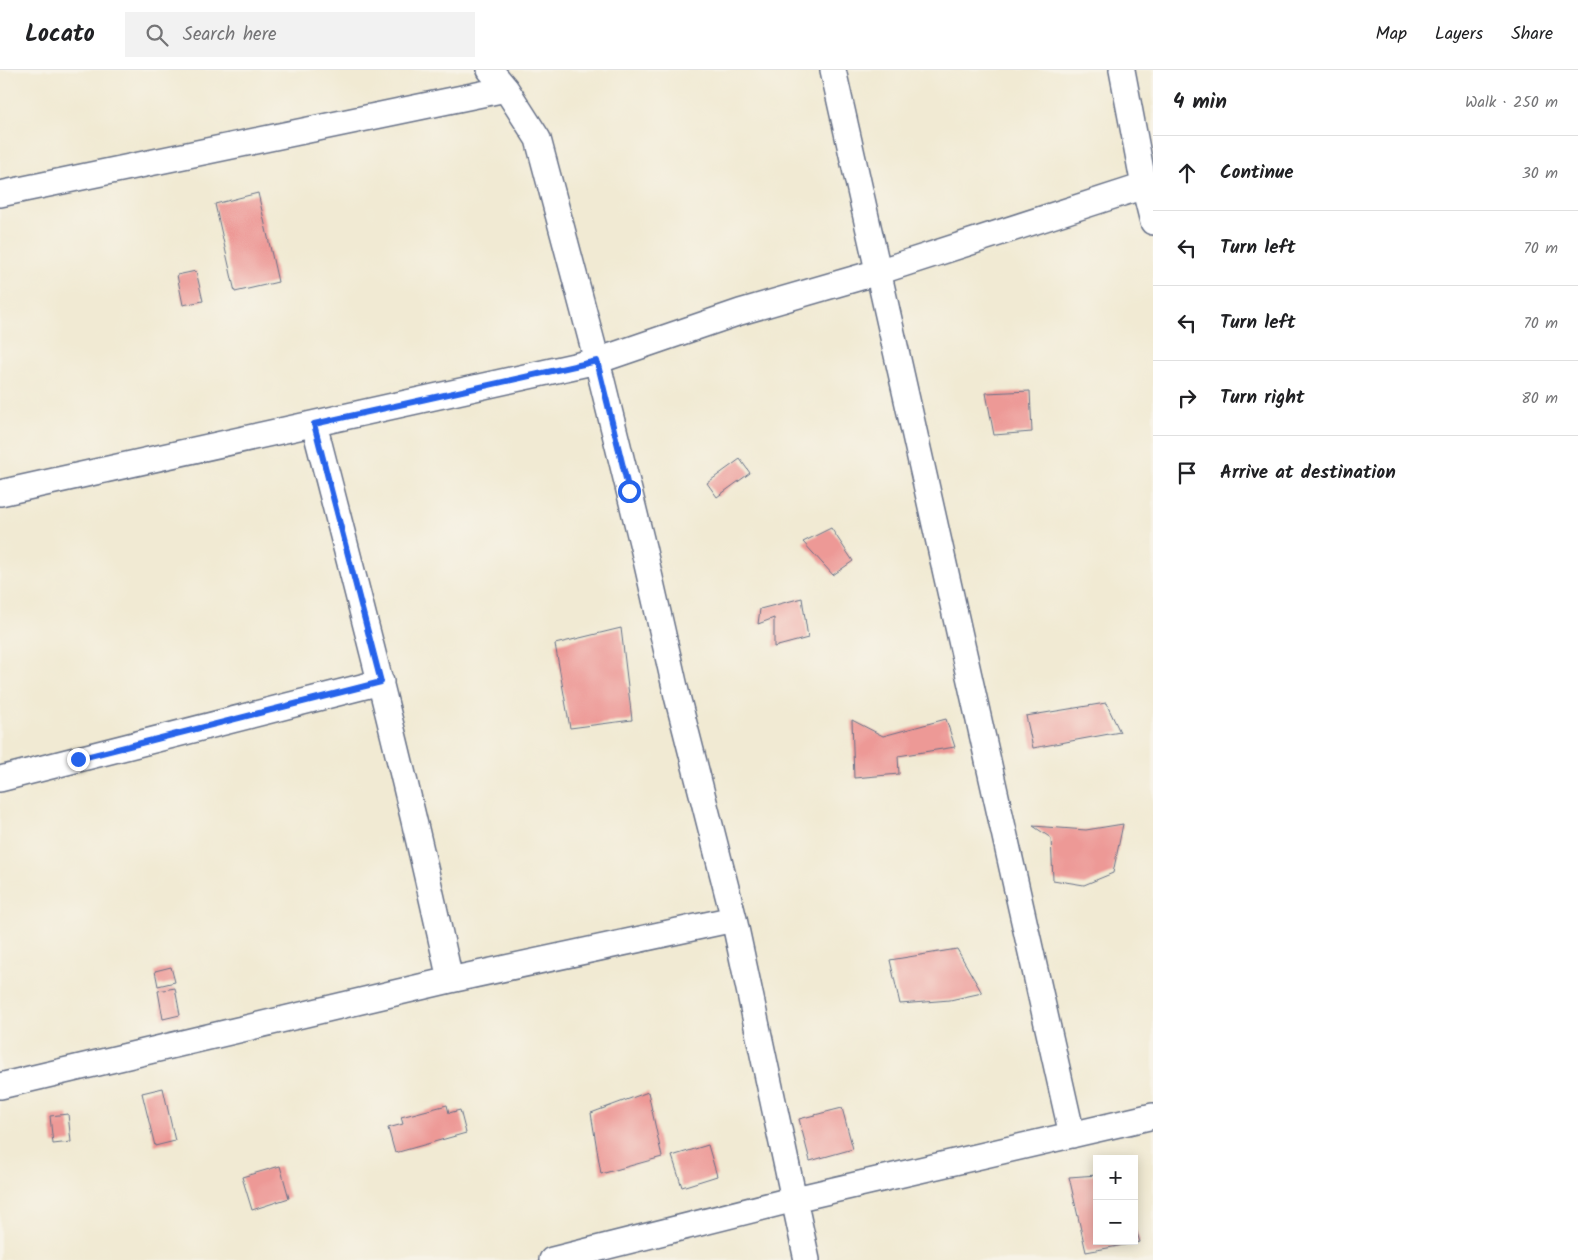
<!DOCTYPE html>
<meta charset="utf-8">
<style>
body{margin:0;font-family:Kalam,sans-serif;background:#f2f2f2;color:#202124}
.controls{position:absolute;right:15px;bottom:15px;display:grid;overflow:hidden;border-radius:0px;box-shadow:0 2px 12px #0003}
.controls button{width:45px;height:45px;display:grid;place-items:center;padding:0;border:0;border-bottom:1px solid #e0e0e0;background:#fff;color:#202124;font:25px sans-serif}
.stop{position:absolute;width:15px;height:15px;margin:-11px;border:4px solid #2563eb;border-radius:50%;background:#fff}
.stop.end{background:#2563eb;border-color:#fff;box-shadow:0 1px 5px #0008}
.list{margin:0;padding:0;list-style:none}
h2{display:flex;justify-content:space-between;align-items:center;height:65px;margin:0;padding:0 20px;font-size:21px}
h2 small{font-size:16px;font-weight:400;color:#757577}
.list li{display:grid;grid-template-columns:32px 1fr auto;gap:15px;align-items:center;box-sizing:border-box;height:75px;padding:0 20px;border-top:1px solid #e0e0e0}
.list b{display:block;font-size:19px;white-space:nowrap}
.list em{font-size:16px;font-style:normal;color:#757577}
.icon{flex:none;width:28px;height:28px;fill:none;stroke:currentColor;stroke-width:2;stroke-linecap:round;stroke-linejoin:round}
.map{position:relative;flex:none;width:1153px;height:1190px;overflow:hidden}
header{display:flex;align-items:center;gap:30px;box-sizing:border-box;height:70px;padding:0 25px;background:#fff;border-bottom:1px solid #e0e0e0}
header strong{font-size:24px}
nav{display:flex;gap:28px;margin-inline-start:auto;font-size:18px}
.search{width:350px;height:45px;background:#f2f2f2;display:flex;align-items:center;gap:12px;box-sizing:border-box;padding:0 18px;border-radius:0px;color:#757577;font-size:19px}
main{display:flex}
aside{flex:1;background:#fff}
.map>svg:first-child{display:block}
</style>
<header>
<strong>Locato</strong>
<div class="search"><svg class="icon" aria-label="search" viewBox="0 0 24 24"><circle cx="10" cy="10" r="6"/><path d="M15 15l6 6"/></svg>Search here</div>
<nav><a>Map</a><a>Layers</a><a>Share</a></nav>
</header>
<main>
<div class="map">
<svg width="1153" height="1190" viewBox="0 0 1153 1190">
<rect width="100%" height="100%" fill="#f7f3e8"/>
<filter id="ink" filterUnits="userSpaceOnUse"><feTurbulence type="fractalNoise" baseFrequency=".02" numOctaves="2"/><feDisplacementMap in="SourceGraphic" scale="10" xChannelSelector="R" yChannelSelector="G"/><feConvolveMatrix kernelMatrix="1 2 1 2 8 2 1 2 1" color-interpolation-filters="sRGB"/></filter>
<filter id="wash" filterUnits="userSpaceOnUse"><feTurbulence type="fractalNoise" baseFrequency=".0096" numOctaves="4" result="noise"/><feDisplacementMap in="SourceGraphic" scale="20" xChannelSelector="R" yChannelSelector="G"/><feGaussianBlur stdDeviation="1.12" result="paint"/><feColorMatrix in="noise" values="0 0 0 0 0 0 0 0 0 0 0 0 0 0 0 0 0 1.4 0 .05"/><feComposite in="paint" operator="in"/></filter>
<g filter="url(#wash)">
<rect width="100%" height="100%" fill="#f1ead3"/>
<g id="blocks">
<path fill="#ed9996" d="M258,123L278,212L235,222L215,134Z
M196,201L203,231L183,235L177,205Z
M1030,321L1032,362L994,365L986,323Z
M740,389L750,403L717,427L707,413Z
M831,458L853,491L833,505L803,472Z
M802,528L808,568L774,577V548L758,554L760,539Z
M621,558L632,650L570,658L555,574Z
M1106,633L1120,662L1033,678L1026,646Z
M946,649L955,677L898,686L899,704L854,708L852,650L883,666Z
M1123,754L1113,803L1084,815L1053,810L1051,768L1033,756L1086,760Z
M957,879L982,923L950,930L900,934L890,890Z
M171,897L175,912L158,916L155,901Z
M175,918L180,945L163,949L158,921Z
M163,1018L175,1071L155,1076L142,1023Z
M648,1022L662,1087L601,1104L591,1043Z
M447,1035L449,1043L460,1040L466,1063L395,1083L388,1058L403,1054L401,1047Z
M842,1038L853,1079L810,1091L799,1049Z
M68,1044L71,1072L53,1074L50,1046Z
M708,1075L717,1106L682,1117L672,1086Z
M280,1096L289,1128L252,1140L242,1107Z
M1097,1105V1171H1134L1135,1157L1140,1172L1086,1182L1069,1107Z"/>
</g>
</g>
<g filter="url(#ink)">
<use href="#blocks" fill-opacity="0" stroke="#667087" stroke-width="1"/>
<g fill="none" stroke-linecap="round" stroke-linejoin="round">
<g stroke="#667087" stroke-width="28">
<path id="minor" d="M490,0L506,19L538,69L597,291L643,477L677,626L734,849L807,1190
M833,0L1072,1065
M1122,0L1144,116L1153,152
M0,124L506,19
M314,354C362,539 410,723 450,910
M0,423L597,291L740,242L878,202L1144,116
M0,709L381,612
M0,1016L450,910L734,849
M552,1190L795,1129L1153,1046"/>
</g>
<use href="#minor" stroke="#fff" stroke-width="25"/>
</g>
</g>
<g fill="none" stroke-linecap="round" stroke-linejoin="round" filter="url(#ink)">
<path stroke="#2563eb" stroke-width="6" d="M78,689L381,612L314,354L597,291L629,421"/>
</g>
</svg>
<div class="controls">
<button>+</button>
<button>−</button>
</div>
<div class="stop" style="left:629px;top:421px"></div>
<div class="stop end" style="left:78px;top:689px"></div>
</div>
<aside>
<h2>4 min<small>Walk · 250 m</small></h2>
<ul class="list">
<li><svg class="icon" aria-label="ahead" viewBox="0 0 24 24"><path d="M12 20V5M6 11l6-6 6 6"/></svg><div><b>Continue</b></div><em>30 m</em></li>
<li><svg class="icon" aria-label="left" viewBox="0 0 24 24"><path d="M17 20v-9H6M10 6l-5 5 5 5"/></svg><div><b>Turn left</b></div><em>70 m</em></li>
<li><svg class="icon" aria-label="left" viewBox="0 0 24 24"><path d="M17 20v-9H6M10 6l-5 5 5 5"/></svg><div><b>Turn left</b></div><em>70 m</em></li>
<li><svg class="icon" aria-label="right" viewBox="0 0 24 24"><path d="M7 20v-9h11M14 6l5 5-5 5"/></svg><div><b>Turn right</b></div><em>80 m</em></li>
<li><svg class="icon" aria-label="arrive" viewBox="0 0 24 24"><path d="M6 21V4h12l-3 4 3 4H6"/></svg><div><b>Arrive at destination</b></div></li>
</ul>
</aside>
</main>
